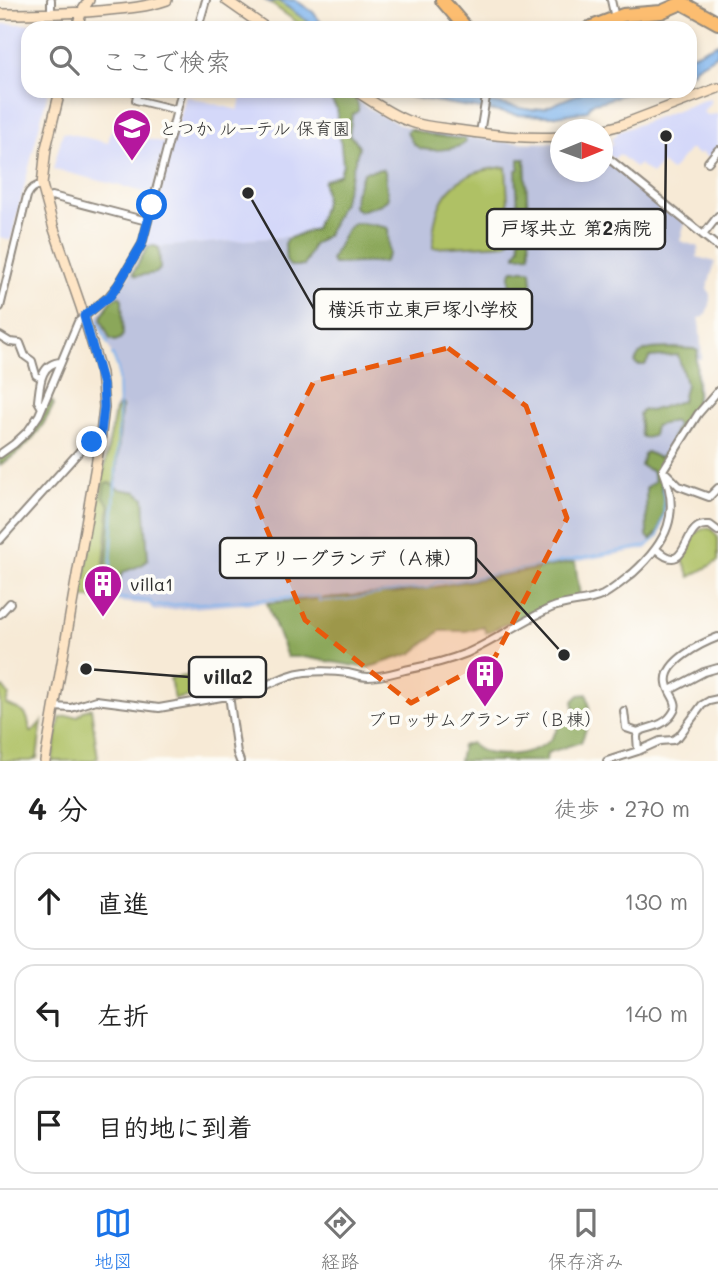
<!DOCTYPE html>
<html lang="ja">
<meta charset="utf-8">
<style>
body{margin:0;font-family:Mali,"Klee One",sans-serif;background:#f2f2f2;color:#222}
.compass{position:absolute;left:550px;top:119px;width:63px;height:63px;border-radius:50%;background:#fff;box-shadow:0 4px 10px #0003;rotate:89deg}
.stop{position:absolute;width:21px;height:21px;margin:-16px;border:5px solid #1a73e8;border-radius:50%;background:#fff}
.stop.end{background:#1a73e8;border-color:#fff;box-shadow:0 2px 7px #0008}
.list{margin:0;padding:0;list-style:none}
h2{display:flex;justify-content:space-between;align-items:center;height:91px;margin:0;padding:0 28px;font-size:30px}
h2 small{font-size:23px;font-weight:400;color:#767676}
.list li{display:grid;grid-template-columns:46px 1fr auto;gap:21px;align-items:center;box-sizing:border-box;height:98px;margin:0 14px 14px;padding:0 14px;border:2px solid #e0e0e0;border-radius:21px}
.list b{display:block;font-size:26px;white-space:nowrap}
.list em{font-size:23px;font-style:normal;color:#767676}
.icon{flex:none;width:38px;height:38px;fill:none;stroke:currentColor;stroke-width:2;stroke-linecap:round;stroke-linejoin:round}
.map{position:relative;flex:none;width:718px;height:761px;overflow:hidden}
.search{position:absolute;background:#fff;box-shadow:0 4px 10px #0003;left:21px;right:21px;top:21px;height:77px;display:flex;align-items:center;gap:18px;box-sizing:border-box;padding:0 24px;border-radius:21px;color:#767676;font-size:26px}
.sheet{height:427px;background:#fff}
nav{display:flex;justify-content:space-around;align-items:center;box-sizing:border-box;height:98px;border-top:2px solid #e0e0e0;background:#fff;font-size:19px;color:#767676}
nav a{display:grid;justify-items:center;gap:4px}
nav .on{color:#1a73e8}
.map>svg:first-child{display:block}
</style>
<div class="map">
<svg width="718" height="761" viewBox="0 0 718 761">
<rect width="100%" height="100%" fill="#fdfcf7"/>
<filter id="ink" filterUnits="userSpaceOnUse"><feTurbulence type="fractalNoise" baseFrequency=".0143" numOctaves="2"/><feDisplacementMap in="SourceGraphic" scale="14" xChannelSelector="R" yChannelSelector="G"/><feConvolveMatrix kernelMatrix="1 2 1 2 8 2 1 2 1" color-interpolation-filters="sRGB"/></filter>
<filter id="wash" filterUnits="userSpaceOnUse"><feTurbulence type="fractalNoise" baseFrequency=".00686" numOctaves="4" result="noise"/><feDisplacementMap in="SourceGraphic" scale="28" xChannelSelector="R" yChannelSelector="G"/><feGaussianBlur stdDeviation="1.57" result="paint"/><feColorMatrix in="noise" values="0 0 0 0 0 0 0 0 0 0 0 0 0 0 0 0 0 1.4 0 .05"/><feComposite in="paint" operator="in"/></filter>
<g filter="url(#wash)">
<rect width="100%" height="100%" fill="#f7ead6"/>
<path fill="#d4d8f9" d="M0,24H58L61,28H28V91H48L11,240L0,237Z
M243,91H331L350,151L322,234L144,248L185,96L238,110Z
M709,98L712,100L703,112L707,115L718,114V148L711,157H707L701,152L699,155L690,149L671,171L662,163L652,174L639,164L636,168L619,154L614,159L605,152L613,143L611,140L618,132Z
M111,130L165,143L152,194L53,169L63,132L108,143Z"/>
<path fill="#bdc3de" d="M331,91H346L365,106L387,118L404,126L422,131L506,142L560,143V172H602L603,157L685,223L680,241L699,247L697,257L715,262L707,289L710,294V305L704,317L699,318L702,359H698L699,406L659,469L665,490L666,511L661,532L647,549L413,591L154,611L149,605L79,598L114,409L118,402L117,366L98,323V316L128,278L144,248L322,234L350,151Z"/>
<path fill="#afc165" stroke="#6d7648" stroke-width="2" d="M273,1H279L317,28H305L270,3Z
M506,167L510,239L506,244L433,248C432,196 454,171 506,167Z
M119,405L121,407L116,481L111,490L102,583L105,599L81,597L115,411Z
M706,528L712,529L718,538V561L690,577L682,557C688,547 693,530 706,528Z
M244,669L246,687L174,699L170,678Z
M3,687L9,695L6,704C24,712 28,711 30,732H32L42,721L37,758L31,761H0V689Z
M91,708L98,758L91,761H52L60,718L68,716H78L83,711Z"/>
<path fill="#8ba75a" stroke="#5b6942" stroke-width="2" d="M325,91C340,91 360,91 358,111L352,115L349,135L356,141L359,147L343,202L327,235L313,245L304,266H290L286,261L285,243L287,239L315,229L325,202L324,181L340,174L343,164L337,109Z
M410,129L435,136L465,139L466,142C458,150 425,153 416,146C411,142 409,137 407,131Z
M519,159H525L530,255L516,256V253L520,247L516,170L519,169Z
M382,169L385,172L388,199L381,204L360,211L354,207L355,193L364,172Z
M354,223C366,223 376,225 388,228L389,254L384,262L333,264L331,260L347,229Z
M148,246H155L159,248L160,269L156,273L136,276L133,273Z
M513,270H529L531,271L533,296L531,310L515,311L510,309V275Z
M119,296L122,299L123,335L120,339L115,341L110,339L101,319C104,311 111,299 119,296Z
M674,348L694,349L698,351L696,361L697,396L694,410L682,431L660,464L658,471L665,506L659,531L651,540L647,536L646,488L655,481L652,471L641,466L644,454L647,452L659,458L669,448L677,424L673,421L655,426L653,436L645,438L641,436L639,414L643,410L650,411L682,401L686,384L678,355L650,357L645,365H638L635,363C639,345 659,349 674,348Z
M51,400L54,404C41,432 26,449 0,465V458C22,443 39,425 50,401Z
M105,483H110L119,489L137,492L144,498L148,559L142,565L123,572L112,591L104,589L111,507L103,496Z
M575,562L580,596L553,603L486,633L483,626L466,631H440L413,653L367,668L303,657H287L267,603L413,591Z
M587,694C592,713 589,724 581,742L547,753L546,761H459L462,746L471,743C486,761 529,757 549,741C554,737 557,729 561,722H577L573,701L579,695Z"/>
<path fill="#7eb3ec" stroke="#546f8c" stroke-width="2" d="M265,0H295L313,12L325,28H317L279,1H273L270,3Z
M718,43V54L696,67L690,74V56Z
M398,91H443L458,99L489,102L532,110L545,108L585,91H646L624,94L603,101L592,103L587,111L557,116L517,115L411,97Z"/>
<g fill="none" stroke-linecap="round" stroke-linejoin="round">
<path stroke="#7eb3ec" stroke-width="2" d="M98,321L108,344
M112,354L118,368L119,415L109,597L150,601L154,606L319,596V601L345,600L401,590L429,588L436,582L457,581L647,546L658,537L664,513L663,481"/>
</g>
</g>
<g filter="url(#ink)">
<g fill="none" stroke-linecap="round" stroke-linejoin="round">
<g stroke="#918a80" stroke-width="10">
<path id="street" d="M611,0L615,18
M51,14V0
M198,28L206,0
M138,91L136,100L177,110
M480,133L487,91
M602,153L718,247
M708,162L718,150
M45,198L52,196L147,221
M703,235L718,216
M0,307L27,196C30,189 34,186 42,185
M0,336L10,342L20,343L25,356L32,361L36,375L41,378
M42,408L38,401C40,385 40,363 61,362
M0,454L14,444L28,431L39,415L78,322L109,296L118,285L142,244L182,91
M663,470L698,414L718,391
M667,474L679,486L709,497L718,488
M0,540L87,443L92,441L100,442
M656,549C685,576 683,535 698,527C702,524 705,525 710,525L718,531
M0,614L10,603
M670,690L704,672L718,668
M229,695L237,753L240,761
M54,707L71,708L96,700L159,708L250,692C269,686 285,674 305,672C319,671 334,671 348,673C354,674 361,677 368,677C381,677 393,673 405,670C426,666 447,661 467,653C496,640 522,621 551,608C567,601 587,603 603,595C614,589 623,581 633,573C667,542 681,514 663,470
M624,711L626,728L638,732
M638,751L637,737L638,732C648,727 661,727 669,718C684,702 669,698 667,683C663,662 702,643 718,637
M607,761L638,751L660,741L673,740L679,736L702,705L709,701L718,699"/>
</g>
<g stroke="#918a80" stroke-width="12">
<path id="secondary" d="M226,0L266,28
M0,14C33,14 65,14 98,11C121,9 144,8 167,0
M77,28L81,13L89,0
M356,91C373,102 390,114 408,121C424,127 441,128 457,130C492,135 525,139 560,137
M602,130L621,125L718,88
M45,761L100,442L104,407L101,373L81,307L54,229L42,185L46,148L60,91"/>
</g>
<g stroke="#918a80" stroke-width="16">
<path id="highway" d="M442,0L466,28
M589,28L623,15L661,12L682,3L718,23"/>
</g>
<use href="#street" stroke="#fff" stroke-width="6"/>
<use href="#secondary" stroke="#fee5c5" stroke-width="9"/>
<use href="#highway" stroke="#fcbd6f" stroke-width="12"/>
</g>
</g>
<g fill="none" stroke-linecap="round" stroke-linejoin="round" filter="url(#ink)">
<path stroke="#1a73e8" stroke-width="9" d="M92,442H100L104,407L103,385L84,316L110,296L118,285L142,244L152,205"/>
</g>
<path fill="#e8590c" fill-opacity="0.2" stroke="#e8590c" stroke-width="5" stroke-dasharray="14 9" stroke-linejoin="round" d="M448,348L526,406L567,518L495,657L411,703L305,620L254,499L314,381Z"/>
<defs>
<g id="school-pin" transform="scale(2.0125)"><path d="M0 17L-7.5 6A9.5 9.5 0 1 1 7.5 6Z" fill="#b5179e" stroke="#fdfcf7"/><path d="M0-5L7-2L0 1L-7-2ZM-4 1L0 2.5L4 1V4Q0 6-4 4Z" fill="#fff"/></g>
<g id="building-pin" transform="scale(2.0125)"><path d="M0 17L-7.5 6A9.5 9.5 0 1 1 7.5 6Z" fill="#b5179e" stroke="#fdfcf7"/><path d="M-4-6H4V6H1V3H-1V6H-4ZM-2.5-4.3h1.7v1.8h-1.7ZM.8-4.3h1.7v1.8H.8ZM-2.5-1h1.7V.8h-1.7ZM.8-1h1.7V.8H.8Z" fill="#fff"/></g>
</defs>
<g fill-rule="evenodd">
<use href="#school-pin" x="132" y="128"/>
<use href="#building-pin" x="103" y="584"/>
<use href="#building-pin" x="485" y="674"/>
</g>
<g text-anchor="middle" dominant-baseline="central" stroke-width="7" stroke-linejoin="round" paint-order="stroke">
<g font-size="18" fill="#2b2b2b" stroke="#fdfcf7" text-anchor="start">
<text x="159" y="128">とつか ルーテル 保育園</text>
<text x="130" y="584">villa1</text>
<text x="485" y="719" text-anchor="middle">ブロッサムグランデ（Ｂ棟）</text>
</g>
</g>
<path fill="none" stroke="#2b2b2b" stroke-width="2.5" d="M666 136L665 229M248 193L314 309M564 655L476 558M86 669L189 677"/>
<g fill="#2b2b2b" stroke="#fdfcf7" stroke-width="2.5">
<circle cx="666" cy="136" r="7"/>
<circle cx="248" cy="193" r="7"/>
<circle cx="564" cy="655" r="7"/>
<circle cx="86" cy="669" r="7"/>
</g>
<g fill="#fdfcf7" stroke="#2b2b2b" stroke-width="2.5">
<rect x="487" y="209" width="178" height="40" rx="7"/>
<rect x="314" y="289" width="218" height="40" rx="7"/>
<rect x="220" y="538" width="256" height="40" rx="7"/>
<rect x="189" y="657" width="77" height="40" rx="7"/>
</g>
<g font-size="19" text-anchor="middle" font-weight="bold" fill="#2b2b2b">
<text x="576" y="235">戸塚共立 第2病院</text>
<text x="423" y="316">横浜市立東戸塚小学校</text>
<text x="348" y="565">エアリーグランデ（Ａ棟）</text>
<text x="228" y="684">villa2</text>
</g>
</svg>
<svg class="compass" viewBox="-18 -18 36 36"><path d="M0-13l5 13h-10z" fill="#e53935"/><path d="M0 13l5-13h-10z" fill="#767676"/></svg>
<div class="stop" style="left:152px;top:205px"></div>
<div class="stop end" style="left:92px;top:442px"></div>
<div class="search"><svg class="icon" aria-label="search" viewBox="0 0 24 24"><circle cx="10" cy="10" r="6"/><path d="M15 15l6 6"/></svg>ここで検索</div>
</div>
<section class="sheet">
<h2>4 分<small>徒歩 · 270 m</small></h2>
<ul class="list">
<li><svg class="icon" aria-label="ahead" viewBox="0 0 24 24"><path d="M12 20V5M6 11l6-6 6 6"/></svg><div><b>直進</b></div><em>130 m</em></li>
<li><svg class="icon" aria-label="left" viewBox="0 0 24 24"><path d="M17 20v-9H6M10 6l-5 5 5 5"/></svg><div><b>左折</b></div><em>140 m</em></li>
<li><svg class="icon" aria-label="arrive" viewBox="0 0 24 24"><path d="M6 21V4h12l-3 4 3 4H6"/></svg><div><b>目的地に到着</b></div></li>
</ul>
</section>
<nav>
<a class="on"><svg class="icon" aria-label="map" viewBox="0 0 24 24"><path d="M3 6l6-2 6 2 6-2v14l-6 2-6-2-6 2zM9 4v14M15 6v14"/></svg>地図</a>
<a><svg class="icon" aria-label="directions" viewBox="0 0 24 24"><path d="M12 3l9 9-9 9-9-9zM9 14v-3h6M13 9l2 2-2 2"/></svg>経路</a>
<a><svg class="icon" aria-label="saved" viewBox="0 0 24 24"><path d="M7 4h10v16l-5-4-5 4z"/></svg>保存済み</a>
</nav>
